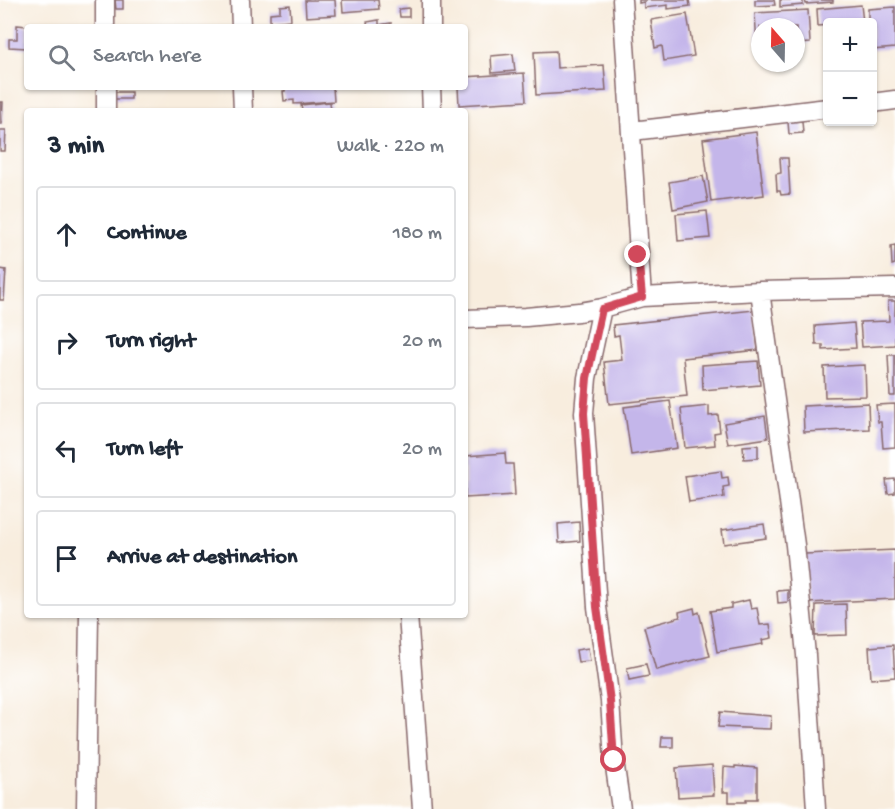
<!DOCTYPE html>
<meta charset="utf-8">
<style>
body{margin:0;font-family:"Gochi Hand",sans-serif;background:#f2f2f3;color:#1f2937}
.controls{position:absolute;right:18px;top:18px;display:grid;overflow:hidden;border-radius:6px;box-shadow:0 2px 4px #0004}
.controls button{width:54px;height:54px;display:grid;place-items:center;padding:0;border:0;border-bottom:2px solid #e0e1e3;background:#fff;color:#1f2937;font:30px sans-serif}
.compass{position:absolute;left:751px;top:18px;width:54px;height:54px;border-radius:50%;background:#fff;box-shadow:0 2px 4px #0004;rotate:340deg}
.stop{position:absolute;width:18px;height:18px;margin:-14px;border:4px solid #d1495b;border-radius:50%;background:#fff}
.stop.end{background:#d1495b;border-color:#fff;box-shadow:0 2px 6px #0008}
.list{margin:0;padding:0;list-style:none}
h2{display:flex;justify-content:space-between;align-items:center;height:78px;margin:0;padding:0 24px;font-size:26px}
h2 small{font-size:20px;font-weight:400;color:#747a83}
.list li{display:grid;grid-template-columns:39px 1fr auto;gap:18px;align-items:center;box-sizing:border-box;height:96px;margin:0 12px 12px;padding:0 12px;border:2px solid #e0e1e3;border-radius:6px}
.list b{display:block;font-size:22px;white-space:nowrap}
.list em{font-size:20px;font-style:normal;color:#747a83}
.icon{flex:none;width:33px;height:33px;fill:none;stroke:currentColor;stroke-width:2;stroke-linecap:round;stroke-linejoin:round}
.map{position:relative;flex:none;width:895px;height:809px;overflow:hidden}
.search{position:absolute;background:#fff;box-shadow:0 2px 4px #0004;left:24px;top:24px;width:444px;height:66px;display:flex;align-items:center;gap:15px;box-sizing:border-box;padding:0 21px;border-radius:6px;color:#747a83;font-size:22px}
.panel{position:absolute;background:#fff;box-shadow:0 2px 4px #0004;left:24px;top:108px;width:444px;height:510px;border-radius:6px}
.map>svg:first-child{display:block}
</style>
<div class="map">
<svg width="895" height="809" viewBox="0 0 895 809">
<rect width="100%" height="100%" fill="#fff"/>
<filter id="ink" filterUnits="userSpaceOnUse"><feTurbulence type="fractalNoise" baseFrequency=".0167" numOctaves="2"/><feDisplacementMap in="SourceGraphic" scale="12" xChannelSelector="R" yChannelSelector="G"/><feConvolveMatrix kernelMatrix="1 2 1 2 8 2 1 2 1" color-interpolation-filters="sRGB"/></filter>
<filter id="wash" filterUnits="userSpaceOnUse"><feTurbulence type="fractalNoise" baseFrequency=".008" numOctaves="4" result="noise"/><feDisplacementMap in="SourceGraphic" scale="24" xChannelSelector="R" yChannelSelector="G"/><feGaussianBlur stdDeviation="1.35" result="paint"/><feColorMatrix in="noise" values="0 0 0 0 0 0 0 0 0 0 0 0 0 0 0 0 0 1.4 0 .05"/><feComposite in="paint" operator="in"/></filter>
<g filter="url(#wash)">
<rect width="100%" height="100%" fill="#f8edde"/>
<g id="blocks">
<path fill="#c4b6ea" d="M115,0H123V9H116Z
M305,0H335L336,15L306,17Z
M342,0H378L379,9L343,12Z
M639,0H689L690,6L668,9V5L644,8V2L639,3Z
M755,0H774L775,5L755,6Z
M780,0H803V5L780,7Z
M805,0H833V2L806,4Z
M290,5L291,20L270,22V13L280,12V6Z
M861,5L863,22H828V25L818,26L817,9Z
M895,7V48L872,50V22H868V9Z
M409,8V17H400L399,9Z
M808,10L810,43L796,44V27H760V46H757L755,13Z
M687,14L694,56L664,61L662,46L655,48L651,20Z
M379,20V25L391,23V27H368L367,22Z
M17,25L27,26V48L9,47V39H17Z
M556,51L557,68L604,65L606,91L536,95L534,52Z
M513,54L515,71L492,73L491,56Z
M524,73L526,101L459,105L458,87H465V77Z
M285,87H333L334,101L294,104V100L284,101L283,91H285Z
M115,92H131V99H115Z
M0,102H3L2,124H0Z
M330,102L331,111H302L301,105Z
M802,121L803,133L789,134L788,122Z
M0,130H6L5,151H0Z
M756,132L764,195L711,202L703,139Z
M780,158H788L790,194L781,195L780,191H777L776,174L781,173Z
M703,176L708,202L673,209L669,182Z
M707,211L710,238L678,241L676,214Z
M895,245V264L892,265L891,246Z
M0,269L6,270L4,300H0Z
M888,301H895V345L862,347L860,322L889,321Z
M754,310L758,350L683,358L687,396L609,404L604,362L622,360L619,335L614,336L613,325Z
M854,323L856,348L823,350V345H816L815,326Z
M888,355H895V396H890Z
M758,361L760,385L703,390L702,365Z
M865,365L866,396L825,397L824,367Z
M670,401L677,448L631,455L624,407Z
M868,403L869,429L804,432L803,406Z
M895,404V447L883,448L881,422H878L876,405Z
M709,406V416L718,415L720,432L714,433L715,445L685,448L681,409Z
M765,416L768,438L728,444L724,423Z
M758,445V458L744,459L743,446Z
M505,453L506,464H513L515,495L465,498V456Z
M721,471L722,478L728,477L729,486L723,487L724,497L689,502L685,476Z
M895,479V493L888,494L886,480Z
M579,522L580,541L559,543L558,524Z
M764,524L766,538L724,544L722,530Z
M895,550V599L807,603L805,554Z
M788,590V602L778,603L777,591Z
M749,600L751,609L757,608L760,625L770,624L772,638L762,640L763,644L717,652L710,611L731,608V604Z
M846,604L847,635L815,636L816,605Z
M694,608L695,614L699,612L710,656L656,670L644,627L680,617L679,612Z
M893,645L895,677L871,679L869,647Z
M588,648L590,661L578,662L576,650Z
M646,664L649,676L629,680L627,668Z
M720,712L771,716L770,729L718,727Z
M662,737H673V747H661Z
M712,765L714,795L678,797L676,768Z
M735,766L757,768V799H746V802H729V792H723L724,767L735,768Z"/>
</g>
</g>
<g filter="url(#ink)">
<use href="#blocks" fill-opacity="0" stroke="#87676a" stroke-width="1.5"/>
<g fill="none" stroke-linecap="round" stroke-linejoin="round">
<g stroke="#87676a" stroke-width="21">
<path id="street" d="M105,0V27
M240,0L241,27
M431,0V27
M622,0L642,297
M106,87V111
M242,87L243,111
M431,87L432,111
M872,103L895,100
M632,131L828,108
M760,291L795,545L806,655L816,809
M602,308L587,378L584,413L597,607L610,701L614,760L621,809
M465,319L526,317L579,312L602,308L642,297L760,291L895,288
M408,615L422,809
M86,809L89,615"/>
</g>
<use href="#street" stroke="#fff" stroke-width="18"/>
</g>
</g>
<g fill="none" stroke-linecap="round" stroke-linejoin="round" filter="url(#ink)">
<path stroke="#d1495b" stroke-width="8" d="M614,760L610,701L597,607L584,413L587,378L602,309L642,297L638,255"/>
</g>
</svg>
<div class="controls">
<button>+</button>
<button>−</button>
</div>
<svg class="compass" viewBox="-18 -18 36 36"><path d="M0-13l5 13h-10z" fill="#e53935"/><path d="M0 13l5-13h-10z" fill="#747a83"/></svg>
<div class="stop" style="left:614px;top:760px"></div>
<div class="stop end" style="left:638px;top:255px"></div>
<div class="search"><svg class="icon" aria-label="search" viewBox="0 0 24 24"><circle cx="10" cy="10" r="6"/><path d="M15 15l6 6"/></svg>Search here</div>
<section class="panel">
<h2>3 min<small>Walk · 220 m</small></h2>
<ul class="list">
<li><svg class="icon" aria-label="ahead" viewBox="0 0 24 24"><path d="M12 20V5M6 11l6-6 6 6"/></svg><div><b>Continue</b></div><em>180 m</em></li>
<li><svg class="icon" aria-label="right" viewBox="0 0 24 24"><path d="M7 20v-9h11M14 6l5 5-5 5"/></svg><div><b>Turn right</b></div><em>20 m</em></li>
<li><svg class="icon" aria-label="left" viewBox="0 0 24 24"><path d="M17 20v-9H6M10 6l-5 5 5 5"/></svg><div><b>Turn left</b></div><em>20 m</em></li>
<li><svg class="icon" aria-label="arrive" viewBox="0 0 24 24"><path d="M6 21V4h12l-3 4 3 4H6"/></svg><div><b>Arrive at destination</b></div></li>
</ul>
</section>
</div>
